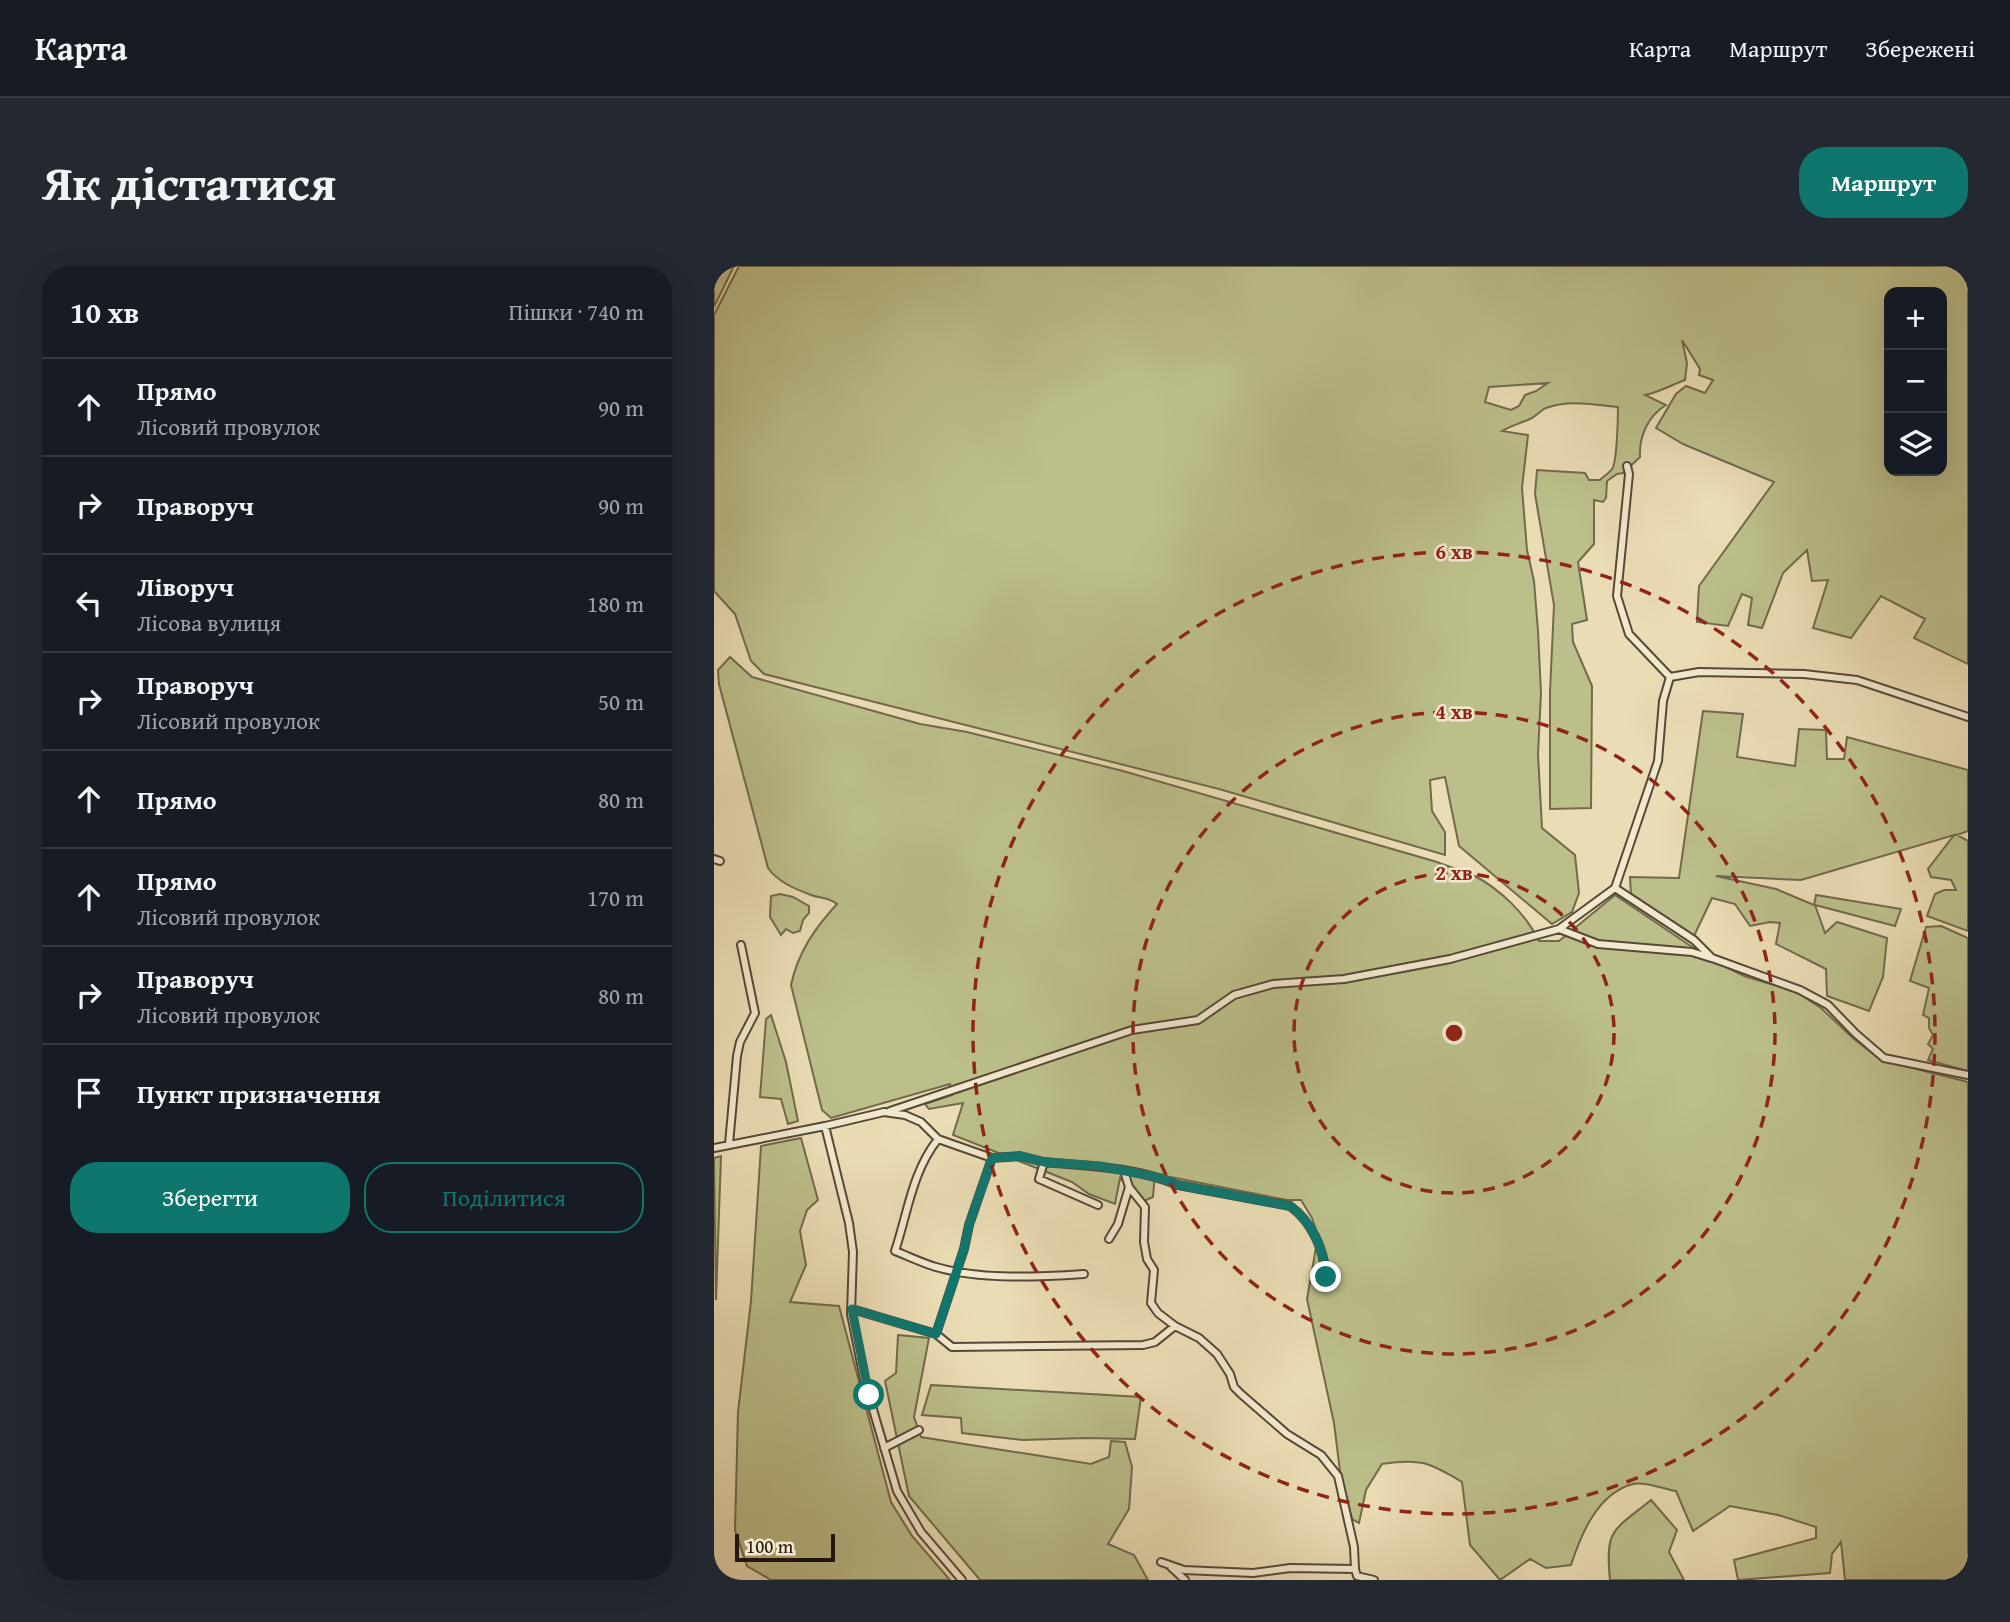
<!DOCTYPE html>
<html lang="uk">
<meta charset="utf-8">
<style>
body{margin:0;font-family:"Gentium Book Plus",serif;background:#242831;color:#f1f3f6}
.controls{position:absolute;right:21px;top:21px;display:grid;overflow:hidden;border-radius:14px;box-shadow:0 7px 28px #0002}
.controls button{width:63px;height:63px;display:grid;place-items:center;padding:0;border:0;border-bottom:2px solid #363941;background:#171b24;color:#f1f3f6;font:35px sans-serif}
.scale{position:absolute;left:21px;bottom:18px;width:100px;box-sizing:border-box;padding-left:7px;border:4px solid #26160d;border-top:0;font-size:19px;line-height:24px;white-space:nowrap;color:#26160d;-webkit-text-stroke:5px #f1e8ce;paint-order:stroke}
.stop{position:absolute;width:21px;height:21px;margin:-16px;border:5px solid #0f766e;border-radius:50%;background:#fff}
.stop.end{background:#0f766e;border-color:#fff;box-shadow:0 2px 7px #0008}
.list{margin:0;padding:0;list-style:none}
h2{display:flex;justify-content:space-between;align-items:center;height:91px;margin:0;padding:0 28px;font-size:30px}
h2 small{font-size:23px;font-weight:400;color:#9ea1a6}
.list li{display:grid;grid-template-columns:46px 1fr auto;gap:21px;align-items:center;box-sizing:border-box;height:98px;padding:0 28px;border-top:2px solid #363941}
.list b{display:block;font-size:26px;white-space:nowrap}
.list p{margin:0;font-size:23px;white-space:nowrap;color:#9ea1a6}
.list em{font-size:23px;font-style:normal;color:#9ea1a6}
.actions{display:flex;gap:14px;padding:21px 28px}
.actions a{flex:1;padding:16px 0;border:2px solid #0f766e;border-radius:28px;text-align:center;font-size:24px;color:#0f766e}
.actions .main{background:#0f766e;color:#fff}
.icon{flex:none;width:38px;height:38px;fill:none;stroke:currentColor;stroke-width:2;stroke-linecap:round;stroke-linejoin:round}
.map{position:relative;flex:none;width:1254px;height:1314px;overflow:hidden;border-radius:28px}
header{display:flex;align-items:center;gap:42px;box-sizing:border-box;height:98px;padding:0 35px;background:#171b24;border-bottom:2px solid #363941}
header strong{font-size:33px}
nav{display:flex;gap:38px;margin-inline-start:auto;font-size:24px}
.intro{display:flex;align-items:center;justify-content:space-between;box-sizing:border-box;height:168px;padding:0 42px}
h1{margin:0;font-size:49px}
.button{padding:18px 32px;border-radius:28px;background:#0f766e;color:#fff;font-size:24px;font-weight:700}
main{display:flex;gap:42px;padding:0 42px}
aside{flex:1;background:#171b24;border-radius:28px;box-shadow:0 7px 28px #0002}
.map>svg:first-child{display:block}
</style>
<header>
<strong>Карта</strong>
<nav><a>Карта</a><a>Маршрут</a><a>Збережені</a></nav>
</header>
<div class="intro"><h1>Як дістатися</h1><a class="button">Маршрут</a></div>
<main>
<aside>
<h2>10 хв<small>Пішки · 740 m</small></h2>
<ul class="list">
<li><svg class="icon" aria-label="ahead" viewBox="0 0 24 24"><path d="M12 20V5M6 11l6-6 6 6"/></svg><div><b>Прямо</b><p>Лісовий провулок</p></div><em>90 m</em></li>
<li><svg class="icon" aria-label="right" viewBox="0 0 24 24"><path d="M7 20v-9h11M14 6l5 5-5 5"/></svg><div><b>Праворуч</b></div><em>90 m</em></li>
<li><svg class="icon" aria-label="left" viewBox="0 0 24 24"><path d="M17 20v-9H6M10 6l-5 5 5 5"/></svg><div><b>Ліворуч</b><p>Лісова вулиця</p></div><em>180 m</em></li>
<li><svg class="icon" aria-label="right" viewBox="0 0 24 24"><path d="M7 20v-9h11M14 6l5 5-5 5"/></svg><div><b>Праворуч</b><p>Лісовий провулок</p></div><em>50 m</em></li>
<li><svg class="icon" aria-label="ahead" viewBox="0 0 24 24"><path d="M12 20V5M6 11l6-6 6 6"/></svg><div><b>Прямо</b></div><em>80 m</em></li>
<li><svg class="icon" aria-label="ahead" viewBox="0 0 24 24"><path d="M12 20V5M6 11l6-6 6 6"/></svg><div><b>Прямо</b><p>Лісовий провулок</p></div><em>170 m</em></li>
<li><svg class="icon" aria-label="right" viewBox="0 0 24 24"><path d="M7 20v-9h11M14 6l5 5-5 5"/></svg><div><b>Праворуч</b><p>Лісовий провулок</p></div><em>80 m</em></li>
<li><svg class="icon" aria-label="arrive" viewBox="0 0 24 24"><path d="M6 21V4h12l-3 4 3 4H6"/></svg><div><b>Пункт призначення</b></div></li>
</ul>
<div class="actions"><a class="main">Зберегти</a><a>Поділитися</a></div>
</aside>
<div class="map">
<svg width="1254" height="1314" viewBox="0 0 1254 1314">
<rect width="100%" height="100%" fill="#eadcb4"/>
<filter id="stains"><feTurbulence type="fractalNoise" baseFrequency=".00286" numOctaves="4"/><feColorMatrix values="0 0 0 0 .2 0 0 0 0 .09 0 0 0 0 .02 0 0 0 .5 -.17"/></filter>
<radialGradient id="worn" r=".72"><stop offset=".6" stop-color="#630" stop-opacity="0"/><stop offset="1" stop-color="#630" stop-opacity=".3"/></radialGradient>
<path fill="#bcbf8a" stroke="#716a4c" stroke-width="2" fill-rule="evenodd" d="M0,0H20L0,41Z
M25,0H1254V398L1200,372L1211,353L1167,330L1137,372L1099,362L1114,314L1098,315L1093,284L1069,307L1048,362L1034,359L1038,332L1028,328L1014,360L983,356L985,320L1060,216L969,178L942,162L962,128L972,120L991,127L999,114L985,109L986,103L968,74L973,97L971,114C957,119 946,126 931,129L952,139C934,150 925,170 926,191L909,207L903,208L893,215L892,232L889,236L880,234V278L864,296L873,354L858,358L859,376L878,420L877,542L836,543V426L840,339L821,228L823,204L871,207L875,214H886C890,210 895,207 898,203C903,197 904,151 904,141C881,139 855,133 832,142C827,144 823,149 818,152C808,157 798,159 788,165L814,169L808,222L813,284L820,315L824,365L827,427L824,488L828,562L861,589L865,627L858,646L838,658L745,580L731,511L716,514L718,545L731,566V589L505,523L50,408L37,395L21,348L0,325V49ZM1175,26H1228V205H1175ZM834,117L822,125L811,129L805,140L797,144L771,136L775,121Z
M16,391L38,411L206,458L253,466L409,505L723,596C734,601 748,604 759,609C786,623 812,648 825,675H845L901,629L996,693L1030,710L1082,726L1107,742L1140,773L1167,794L1254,816V1314H1131L1127,1276L1118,1288L1116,1307L1024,1314L1020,1294L1102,1272V1261L1064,1249L1016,1240L979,1265L962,1225C950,1223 930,1215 919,1218C884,1227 867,1268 857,1299L832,1302L816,1293L786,1314L756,1279L748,1216C715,1196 706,1192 668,1198L652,1224L645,1257L638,1253L626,1205L620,1157L593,1033L604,970L598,952L587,934H573L441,908L439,931L430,935L406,912L401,938L375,928L358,916L239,869L249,837L215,843L211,838L238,829L236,818L117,852L108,844L77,719C84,686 101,662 123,638C112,630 108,633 97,629C81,623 64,616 54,602L5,418L4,404Z
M989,445L1029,448L1023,491L1081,500L1085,463L1112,464L1113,493H1130L1133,471L1254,504V565L1243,569L1254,575V665L1213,650L1221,628L1230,624H1242L1237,614L1217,611L1214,603L1240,569L1087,614L1002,610L1062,623L1100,639L1102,629L1187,643L1181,660L1101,639L1111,667L1123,656L1173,672L1169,711L1155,745L1113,730L1112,703L1062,678L1066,657L1056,656L1036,660L1021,638L998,632L980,670L917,628L916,611L965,612Z
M66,628L79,631L95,640V647L89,654L86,665L79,667L72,663L67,669L56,651L57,630Z
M1227,660L1254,672V805L1214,794L1219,783L1214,778L1219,769L1215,762V752L1209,749L1215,722L1196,715L1212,661Z
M57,749L72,796L84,855L74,858L67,833L46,831L52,753Z
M87,872L104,934L93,944L86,965L92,999L76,1036L125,1040L177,1236L198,1270L236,1314H57L33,1300L21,1264L24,1146L37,1035L47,880Z
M7,890L2,1034L0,892Z
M184,1069L215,1072L200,1151L207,1171L377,1198L395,1191L397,1175L411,1176L418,1201L415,1243L394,1278L420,1289L434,1314H266L195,1230L171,1115L182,1107Z
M217,1119L427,1131L421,1173L371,1172L309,1174L248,1167L247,1152L208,1149Z
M937,1234L963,1264L955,1286L970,1314H896C891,1262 899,1265 937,1234Z"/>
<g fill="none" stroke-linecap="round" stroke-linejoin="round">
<g stroke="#574837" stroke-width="10">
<path id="street" d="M913,200L915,208L903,330L915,368L956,411
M0,593L6,595
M901,622L944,495L949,435L956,411L985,406L1090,408L1143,414L1254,451
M901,622L980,674L998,692L1086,724L1114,739L1141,767L1170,792L1254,809
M845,663L884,678L978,686L997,692
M176,845L418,764L484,754L520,729L559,718L630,713L736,693L845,663L901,622
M224,873C198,906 194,946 181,985C194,990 208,997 222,1001C266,1014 324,1011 370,1008
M15,878L23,790L26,776L41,747L27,679
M0,882L111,860
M278,892L255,959L250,983L222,1068L238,1081L429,1079L441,1076L461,1060
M330,896C375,900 421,901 464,919L576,940C598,956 610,983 612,1011
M410,905L415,921L431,941L430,976L433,993L440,1004L437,1037L444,1047L461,1060L485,1072L503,1088L516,1108L520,1121L527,1128L573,1168L607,1189L624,1210L640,1281L641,1303
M395,973L404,958L415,921
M138,1043L222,1068
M170,1182L205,1164
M447,1296L470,1304L539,1307L576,1302L641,1303L643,1310L660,1314
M457,1301L471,1314
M248,1314L207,1266L183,1225L150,1113L137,1048L139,986L135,957L111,860L170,846L191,849L207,856L224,873L278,892L306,890L330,896L325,913L384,939"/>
</g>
<use href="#street" stroke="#f1e8ce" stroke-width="6"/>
</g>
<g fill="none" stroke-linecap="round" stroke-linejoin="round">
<path stroke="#0f766e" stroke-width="9" d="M155,1129L138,1043L222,1068L250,983L255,959L278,892L306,890L330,896L386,900L447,912L464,919L576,940C598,956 610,983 612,1011"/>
</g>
<g fill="none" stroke="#8f2418" stroke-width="3.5" stroke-dasharray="12 9">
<circle cx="740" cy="767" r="160"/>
<circle cx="740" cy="767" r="321"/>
<circle cx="740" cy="767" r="481"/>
</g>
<circle cx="740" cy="767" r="10" fill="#8f2418" stroke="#f1e8ce" stroke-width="3.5"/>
<g font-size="21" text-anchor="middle" font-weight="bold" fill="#8f2418" stroke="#f1e8ce" stroke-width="5" stroke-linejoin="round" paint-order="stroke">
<text x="740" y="293">6 хв</text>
<text x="740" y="453">4 хв</text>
<text x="740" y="614">2 хв</text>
</g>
<rect width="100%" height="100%" filter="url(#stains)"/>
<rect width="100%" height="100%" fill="url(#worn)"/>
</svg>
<div class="controls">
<button>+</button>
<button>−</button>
<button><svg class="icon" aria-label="layers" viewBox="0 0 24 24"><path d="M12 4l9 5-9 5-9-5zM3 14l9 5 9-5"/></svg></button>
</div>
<div class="scale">100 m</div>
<div class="stop" style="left:155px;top:1129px"></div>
<div class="stop end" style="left:612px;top:1011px"></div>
</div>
</main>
